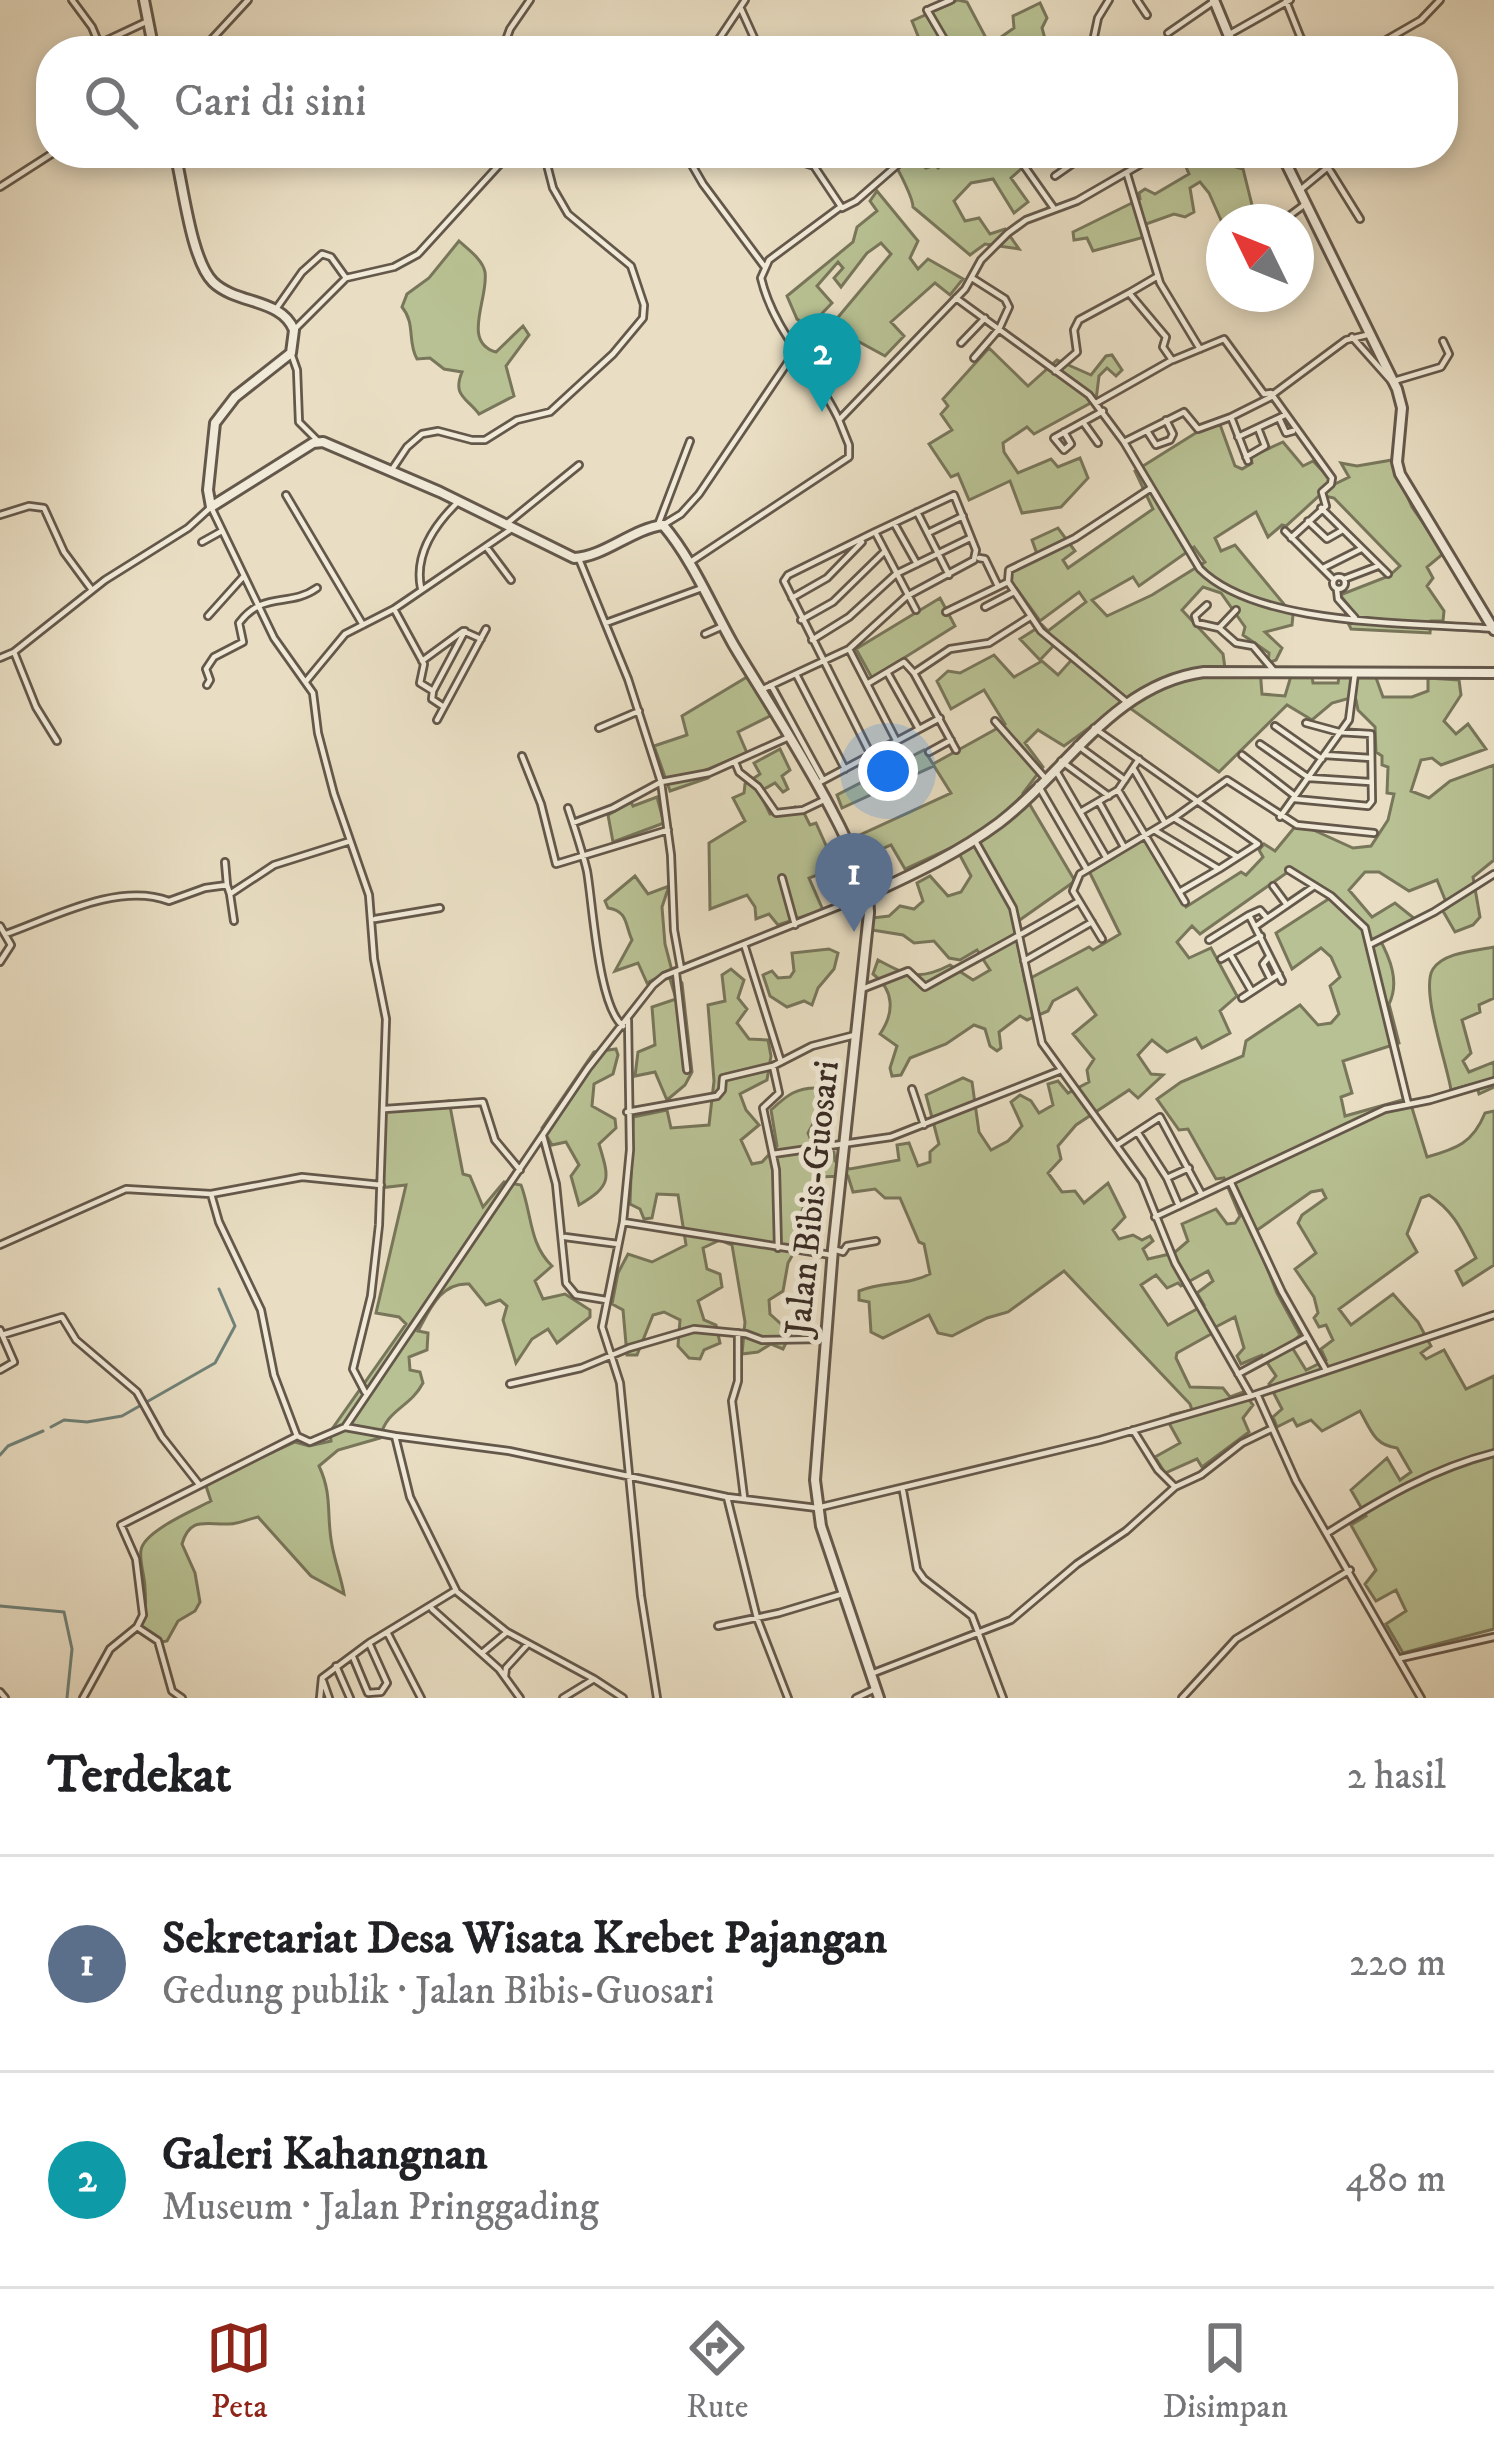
<!DOCTYPE html>
<html lang="id">
<meta charset="utf-8">
<style>
body{margin:0;font-family:"IM FELL DW Pica",serif;background:#f6f6f6;color:#202124}
.compass{position:absolute;left:1206px;top:204px;width:108px;height:108px;border-radius:50%;background:#fff;box-shadow:0 6px 18px #0003;rotate:313deg}
.you{position:absolute;left:888px;top:771px;width:42px;height:42px;margin:-30px;border:9px solid #fff;border-radius:50%;background:#1a73e8;box-shadow:0 0 0 18px #1a73e833}
.badge{display:grid;place-items:center;width:78px;height:78px;border-radius:50%;background:#8f2418;color:#fff;font-size:39px;font-weight:700}
.pin{position:absolute;translate:-50% -99px;filter:drop-shadow(0 3px 6px #0008)}
.pin::after{content:'';position:absolute;top:63px;width:42px;height:36px;background:inherit;clip-path:polygon(0 0,100% 0,50% 100%)}
.list{margin:0;padding:0;list-style:none}
h2{display:flex;justify-content:space-between;align-items:center;height:156px;margin:0;padding:0 48px;font-size:51px}
h2 small{font-size:39px;font-weight:400;color:#757577}
.list li{display:grid;grid-template-columns:78px 1fr auto;gap:36px;align-items:center;box-sizing:border-box;height:216px;padding:0 48px;border-top:3px solid #e0e0e0}
.list b{display:block;font-size:45px;white-space:nowrap}
.list p{margin:0;font-size:39px;white-space:nowrap;color:#757577}
.list em{font-size:39px;font-style:normal;color:#757577}
.icon{flex:none;width:66px;height:66px;fill:none;stroke:currentColor;stroke-width:2;stroke-linecap:round;stroke-linejoin:round}
.map{position:relative;flex:none;width:1494px;height:1698px;overflow:hidden}
.search{position:absolute;background:#fff;box-shadow:0 6px 18px #0003;left:36px;right:36px;top:36px;height:132px;display:flex;align-items:center;gap:30px;box-sizing:border-box;padding:0 42px;border-radius:48px;color:#757577;font-size:45px}
.sheet{height:588px;background:#fff}
nav{display:flex;justify-content:space-around;align-items:center;box-sizing:border-box;height:168px;border-top:3px solid #e0e0e0;background:#fff;font-size:33px;color:#757577}
nav a{display:grid;justify-items:center;gap:6px}
nav .on{color:#8f2418}
.map>svg:first-child{display:block}
</style>
<div class="map">
<svg width="1494" height="1698" viewBox="0 0 1494 1698">
<rect width="100%" height="100%" fill="#e9dec3"/>
<filter id="stains"><feTurbulence type="fractalNoise" baseFrequency=".00167" numOctaves="4"/><feColorMatrix values="0 0 0 0 .2 0 0 0 0 .09 0 0 0 0 .02 0 0 0 .5 -.17"/></filter>
<radialGradient id="worn" r=".72"><stop offset=".6" stop-color="#630" stop-opacity="0"/><stop offset="1" stop-color="#630" stop-opacity=".3"/></radialGradient>
<path fill="#b8c193" stroke="#78765b" stroke-width="3" fill-rule="evenodd" d="M958,0L967,2L985,36L965,51H913L922,46L912,21Z
M1040,3L1047,18L1042,28L1047,46L1043,51H1000L1001,37L1014,28L1013,16Z
M877,153H904L926,168L935,165L938,168L958,153H1039L1011,178L1028,202L1014,213L993,179L971,183L954,201L965,221L979,218L990,234L1005,229L1019,249L985,244L970,255L913,207C913,198 899,171 894,163Z
M1180,153H1225L1229,165L1243,169L1255,217L1252,222H1224V227L1209,193L1200,182L1190,188L1194,212L1185,217L1174,214L1146,224L1148,232L1141,238L1093,251L1087,238L1074,240L1073,232L1140,199L1139,193L1145,189L1155,194L1189,174Z
M877,191L918,241L910,258L918,269L928,259L963,279L950,295L935,283L891,322L904,336L885,356L843,333L834,322L891,254L881,243L867,253L841,287L834,278L843,268L838,262L817,286L832,303L808,328L797,319L787,296L853,242L857,227L877,211L870,201Z
M459,241C468,249 483,260 485,272C489,298 461,342 496,352L523,326L529,335L506,366L514,396L479,414C467,398 452,396 462,372L444,369L430,358L417,359C407,342 416,324 402,307L407,294L429,278Z
M989,348L1028,386L1057,360L1091,375L1106,356L1112,355L1122,370L1116,376L1107,368L1099,376L1096,400L1034,434L1027,427L1003,443L1004,452L1018,473L1051,459L1058,467L1080,458L1088,478L1061,507L1022,513L1010,481L969,500L958,474L951,477L929,444L952,430L941,414L948,406L943,399Z
M1218,419L1235,466L1242,469L1252,463L1250,457L1283,442L1303,466L1313,461L1335,484L1349,477L1341,463L1357,466L1392,460L1412,507L1444,553L1427,567L1433,578L1427,586L1444,611L1443,621H1431L1430,633L1351,629L1349,625L1355,622L1356,615L1340,595L1389,576L1400,566L1334,498L1320,495L1286,526L1282,525L1268,537L1256,512L1215,538L1221,551L1235,545L1293,615L1292,625L1265,632L1282,648L1276,660L1268,663L1269,653L1243,635L1245,627L1221,593L1203,587L1182,610L1223,654L1225,668L1260,669L1262,694L1285,696L1291,676H1312L1313,683H1338L1339,677L1375,675L1383,697H1412L1428,691V678L1459,680L1461,695L1444,721L1456,734L1468,724L1486,749L1441,765L1432,758L1421,760L1411,791L1429,798L1450,781L1494,765V860L1473,877L1480,917L1473,925L1455,932L1443,911L1448,907L1437,880L1409,891L1379,872H1365L1349,890L1372,917L1395,903L1415,919L1379,938C1390,958 1400,982 1389,1004L1399,1043L1343,1061L1352,1093L1341,1097L1345,1116L1409,1098L1427,1157C1456,1149 1473,1143 1485,1113L1494,1111V1265L1463,1285L1456,1271L1476,1258C1462,1231 1455,1212 1429,1195L1421,1198L1407,1234L1417,1252L1339,1309L1351,1325L1393,1294L1418,1322L1431,1346L1421,1353L1426,1359L1444,1350L1466,1389L1494,1376V1629L1403,1653L1386,1624L1406,1611L1396,1590L1376,1601L1365,1584L1376,1570L1351,1525L1366,1516L1351,1490L1387,1458L1400,1480L1411,1472L1397,1448C1374,1445 1371,1430 1360,1411L1322,1431L1311,1420L1297,1426L1293,1419L1277,1427L1273,1417L1282,1409L1269,1384L1276,1376L1262,1355L1241,1364L1237,1356L1244,1348L1235,1317L1210,1330L1211,1334L1177,1353L1176,1358L1190,1387L1223,1388L1230,1397L1243,1392L1253,1405L1243,1418L1249,1432L1202,1467L1197,1459L1165,1473L1155,1457L1180,1443L1170,1425L1171,1415L1192,1410L1190,1404L1064,1271L1008,1312L987,1318L952,1336L938,1333L929,1315L883,1338L871,1332L869,1302L859,1300V1291C883,1281 907,1286 930,1274L924,1244L919,1242L900,1198H885L875,1189L853,1192L848,1176L816,1177L800,1216L801,1240L788,1263L783,1291L769,1300L770,1314L791,1333L783,1349L771,1344L758,1352L742,1354L745,1322L732,1245L720,1240L703,1248L707,1269L720,1274L722,1287L698,1301L704,1320L716,1325L720,1343L704,1350L700,1359L689,1358L678,1346L680,1320L664,1312L653,1315L637,1355H627L623,1310L612,1304L618,1273L628,1254L652,1262L686,1245L678,1195L657,1194L652,1218L644,1219L640,1209L630,1204L633,1117L667,1110L671,1128L709,1125L714,1081L708,1005L725,1001L722,975L731,969L744,980L738,998L747,1009L737,1023L749,1039L768,1040L771,1056L767,1080L740,1094L746,1110L759,1125L741,1140L752,1164L762,1162L777,1146L771,1110C787,1095 797,1087 819,1088C823,1106 816,1119 808,1133L816,1152H834L835,1161L850,1169L899,1160L897,1145L909,1143L918,1166L930,1162V1152L939,1144L926,1095L963,1078L972,1082L979,1132L991,1150L1008,1141L1022,1126L1011,1102L1020,1095L1031,1101L1039,1113L1053,1105L1048,1084L1058,1081L1068,1093L1089,1082L1087,1070L1094,1059L1073,1034L1096,1015L1077,988L1053,1001L1048,1011L1027,1020L1020,1016L999,1032L1001,1048L997,1051L990,1046L985,1029L974,1025L946,1044L910,1058L901,1075L892,1076L890,1068L897,1046L880,1034C895,1012 894,990 873,974L878,960C908,976 919,981 950,965L973,980L990,970L977,950L960,960L949,958L934,941L914,943L903,935L872,930V918L889,916L900,906L914,909L923,901L917,883L930,876L948,896L961,892L971,876L955,846L905,869L891,845L859,859L849,840L951,793L934,766L842,808L837,795L924,750L933,764L1005,724L984,690L951,709L937,681L948,671L960,673L994,655L1014,677L1042,661L1058,675L1076,655L1058,641L1040,660L1020,639L1042,625L1048,631L1086,602L1079,592L1040,621L1017,589L1014,591L1008,567L1037,554L1032,540L1058,528L1075,551L1063,560L1068,568L1153,509L1135,471ZM1194,547L1205,562L1152,595L1107,616L1092,600L1133,577L1139,586ZM1350,698L1356,700L1358,710L1375,727L1376,752L1382,756V765L1388,767L1387,793L1394,794L1388,820L1371,846L1353,848L1298,823L1275,851L1264,844L1259,850L1263,857L1246,875L1241,872L1186,907L1145,838L1089,871L1120,934L1093,950L1089,947L1025,981L1014,924L1075,881L1023,793L1043,767L1025,743L1038,730L1064,746L1123,703L1219,772L1287,705L1312,720L1332,703ZM1292,869L1329,892L1330,898L1276,933L1292,969L1321,948L1331,957L1340,977L1330,986L1339,1014L1331,1023L1318,1025L1300,1005L1246,1041L1243,1056L1181,1082L1157,1099L1179,1130L1188,1129L1216,1179L1224,1178L1240,1216L1235,1223L1227,1224L1216,1209L1182,1224L1188,1241L1174,1253L1148,1259L1143,1249L1153,1241L1150,1236L1142,1240L1133,1235L1119,1239L1113,1230L1125,1217L1108,1183L1084,1203L1075,1191L1062,1192L1048,1173L1061,1159L1058,1146L1076,1125L1129,1090L1138,1098L1163,1075L1151,1074L1138,1055L1152,1040L1167,1052L1196,1038L1202,1048L1230,1033L1220,1011L1237,996L1211,948L1189,958L1177,942L1192,926L1200,934ZM1322,1190L1326,1198L1302,1215L1298,1223L1316,1253L1295,1269L1314,1297L1318,1313L1314,1318L1319,1327L1326,1325L1333,1340L1321,1349L1326,1360L1306,1370L1290,1344L1300,1335L1277,1293L1253,1233L1311,1192ZM1208,1271L1213,1281L1197,1293L1204,1305L1168,1325L1141,1285L1156,1275L1167,1288L1178,1283L1181,1286Z
M940,598L955,626L872,678L856,649Z
M747,677L755,688L762,685L778,712L738,732L747,753L706,770L708,778L670,791L654,746L687,735L682,716Z
M780,749L790,770L782,776L788,789L783,792L775,783L759,792L770,814L795,807L798,813H804L810,825L816,823L836,868L809,878L823,910L778,925L769,914L756,919L755,907L747,895L710,909L709,843L745,821L733,798L744,793L745,784L760,774L754,763Z
M657,797L664,823L613,842L608,815L631,802L633,806Z
M635,876L648,894L669,886L662,907L665,944L671,967L682,983L692,1072L685,1085L667,1100L655,1072L635,1076L638,1052L655,1045L652,1007L676,999L668,972L647,983L638,963L615,971L632,940C625,925 628,911 608,908L605,901Z
M1494,947V998L1479,1005L1480,1012L1462,1020L1471,1053L1463,1061L1469,1072L1494,1062V1087L1479,1094L1476,1083L1451,1090C1447,1064 1420,989 1433,969C1444,952 1475,951 1494,947Z
M829,949L838,953L834,969L818,988L812,1005L804,1001L787,1007L770,996L763,975L772,971L778,978L790,977L794,971L792,953Z
M616,1049L618,1055L613,1074L594,1084L592,1106L615,1119L616,1128L599,1144C609,1178 613,1185 579,1205L571,1176L579,1165L566,1142L552,1145L542,1128L594,1052Z
M449,1101L463,1174L470,1176L483,1207L504,1182L521,1185C532,1214 529,1244 552,1266L535,1281L543,1299L565,1294L590,1310V1317L557,1343L548,1329L532,1339L516,1363L503,1320L507,1306L500,1300L486,1305L469,1284C441,1282 430,1309 418,1331L428,1333L427,1350L409,1357L410,1370L420,1372L423,1383C410,1408 386,1409 380,1438L338,1450L319,1466C333,1496 326,1515 332,1545C335,1562 341,1577 344,1594L311,1576L258,1517C248,1519 239,1524 229,1524C206,1525 190,1516 182,1544L195,1573L200,1602L195,1611L178,1621L167,1641L162,1642L141,1626C146,1613 146,1602 145,1588C145,1577 139,1561 141,1550C144,1531 194,1510 211,1501L205,1483L295,1442L309,1446L331,1441L330,1432L406,1324L399,1317L376,1313L406,1185L379,1188L382,1111Z"/>
<g fill="none" stroke-linecap="round" stroke-linejoin="round">
<path stroke="#718279" stroke-width="3" d="M51,1427L64,1420L87,1422L122,1416L215,1363L235,1326L219,1289
M0,1455L8,1446L43,1431
M0,1606L64,1612L72,1649L67,1698"/>
<g stroke="#64584b" stroke-width="10">
<path id="minor" d="M72,0L92,27L102,51
M1137,0L1147,15
M1286,1L1306,51
M741,9L760,51
M930,9L951,0
M927,10L951,51
M1168,33L1213,2
M1228,35L1290,0
M99,44L148,21
M201,51L248,0
M502,51L510,29L530,0
M711,51L745,0
M1091,51L1098,18L1109,0
M1284,51L1303,40
M1367,51L1421,20L1440,0
M685,153L703,184L764,266
M788,153L793,159L814,166L842,208L856,201L911,153
M1015,153L1053,207
M1319,153L1360,219
M1127,174L1160,283L1200,349
M1055,176L1088,153
M0,187L53,153
M1299,191L1345,153
M1281,222L1304,205
M972,278L1005,299L1009,307L999,329L974,358
M956,298L1089,395L1124,442L1200,569C1258,627 1413,622 1493,629
M276,309L302,272L322,254L331,257L346,278
M294,330L346,278L394,267L418,254L510,153
M1352,337L1392,382
M961,343L985,318
M291,353L297,370L299,422L317,440
M1173,360L1224,339L1264,394L1271,393
M1055,371L1077,352L1074,330L1079,320L1129,293
M1394,381L1441,367L1449,354L1443,341
M1272,395L1346,340L1371,334
M1096,403L1172,360L1163,347L1166,337L1129,293L1158,276
M1231,417L1273,396L1332,478L1331,484L1322,492L1326,506L1291,538
M1279,418L1286,433L1293,431
M839,420C816,370 774,333 761,278L769,260L839,208
M1083,422L1098,443
M1147,431L1156,445L1170,440L1173,434L1166,420
M1064,432L1071,444L1064,450L1054,438L1103,411
M1238,437L1285,415
M1124,442L1184,412L1198,429L1231,417L1248,461
M1246,457L1265,446L1258,428
M391,471L407,447L422,434L438,431L472,440H485L517,420L550,412L613,354L643,318L644,305L631,266L568,214L553,188L544,153
M286,495L363,625
M1321,508L1388,574
M917,512L949,575
M0,515L29,506L44,508L64,552L92,590
M1308,521L1327,539L1341,531
M894,523L917,564
M505,525L579,465
M658,525L690,441
M663,525L681,514L699,494L796,350
M1285,531L1334,580
M928,533L963,516
M202,542L220,532
M487,548L511,580
M979,558L985,559L998,586
M579,559L628,679L661,782L671,855L674,930L681,969
M692,561L849,457V445L839,420L965,289L981,260L1008,233L1026,220L1077,201L1160,153
M1323,568L1361,549
M1333 583a6 6 0 1 1 12 0a6 6 0 1 1-12 0Z
M1344,579L1378,566
M1008,582L1041,631L1129,704
M421,588C414,554 435,524 459,501
M1337,590L1338,599L1355,618
M792,598L827,578L862,542
M1207,605L1195,616L1197,623L1219,628L1236,643L1253,646L1275,672
M985,607L1012,593
M394,609L513,528
M946,612L1008,582L1009,570L1075,538L1151,488
M208,616L243,577
M801,620L833,602L884,552
M606,623L702,588
M1219,628L1236,610
M705,634L723,626
M812,640L849,617L896,574L970,538
M849,649L896,740
M14,652L36,707L57,741
M0,658L14,652L105,580L188,528L211,507L274,638L313,693L318,733L334,794L369,895L374,959L386,1019L379,1225L371,1296L353,1369L365,1392
M422,661L463,631L481,639
M887,672L919,729
M914,673L956,750
M796,674L845,769
M307,680L345,634L394,609L424,664L420,683L433,691
M867,684L904,662L914,673L950,649L989,643L1030,617
M207,685L210,680L206,669L214,657L243,642L239,623C264,590 289,608 317,588
M771,685L823,780
M761,690L849,649L907,596L974,560L976,550L954,495L875,532L916,610
M444,707L432,699L433,691L465,631
M437,720L486,629
M995,721L1045,778
M1275,726L1322,759
M599,728L639,711
M1094,728L1258,844L1219,869
M1260,744L1309,778L1370,782
M1077,745L1125,780
M929,752L951,740
M871,755L784,581L788,575L875,532
M1242,755L1295,796
M1324,755L1371,758
M522,756L541,804L556,864L668,830
M1061,761L1109,796
M735,762L739,772L758,787L776,813L803,810L824,800
M1133,768L1165,823
M1055,769L1106,857
M818,783L940,718
M1038,785L1086,868
M1118,790L1185,902
M1295,799L1368,806L1372,801L1371,734L1339,732L1306,723
M1099,802L1124,847
M568,808C575,829 582,850 587,871C593,905 598,1006 623,1026
M1082,811L1118,790L1139,759
M1280,817L1349,720L1355,673
M1174,818L1236,856
M573,823L613,808L661,782L709,773L789,737
M1154,830L1219,869L1181,891
M974,839L1013,908L1042,1043L1142,1181L1175,1263L1251,1396
M225,862L227,885
M1289,870L1331,896L1365,928L1408,1104
M782,878L795,925
M1273,886L1287,905
M230,894L234,921
M1249,915L1260,910L1267,918
M375,919L440,908
M0,926L11,945L0,962
M1256,926L1313,887
M6,934C54,917 118,882 169,901L205,888L227,885L230,894L274,865L347,842
M1102,939L1073,891L1080,874L1174,818L1227,780L1297,825L1374,833
M1209,940L1249,915L1282,981
M1371,944L1434,912L1494,874
M745,947L781,1062
M1230,954L1251,990
M1268,958L1263,964L1270,978
M1221,959L1261,936
M1024,961L1092,922
M676,973L687,1070
M862,989L908,971L925,987C977,958 1027,932 1079,901
M1242,998L1279,974
M628,1020L630,1150L623,1222L602,1327L620,1383L641,1596L657,1698
M773,1066L779,1093L763,1108L776,1170L778,1248
M912,1089L924,1125
M385,1109L483,1102L495,1140L520,1170
M627,1112L717,1096L722,1090L723,1078L773,1066L812,1046L855,1035
M1138,1133L1167,1178L1179,1206
M543,1136L556,1184L566,1283L576,1295L606,1300
M1117,1145L1160,1117L1202,1195
M773,1154L891,1137L1059,1071
M1167,1178L1189,1168
M1231,1183L1282,1292L1326,1370
M211,1194L219,1222L261,1310L274,1375L297,1436L310,1442L345,1427
M1155,1217L1385,1109L1430,1100L1494,1081
M623,1222L831,1255
M565,1237L618,1244
M0,1245L126,1189L211,1194L302,1177L381,1185
M833,1249L843,1252L847,1246L876,1241
M0,1330L14,1362L0,1370
M738,1333V1381L732,1401L744,1497
M2,1335L62,1317L76,1340L137,1392L162,1437L198,1483
M1238,1374L1307,1337
M510,1384L581,1368L629,1348L694,1329L746,1334L762,1340L824,1339
M1257,1394L1296,1481L1421,1698
M1133,1430L1158,1470L1175,1487
M395,1436L345,1427L588,1068L653,985L664,976L867,895
M903,1491L917,1569L924,1579L972,1616L1003,1698
M727,1497L757,1618L788,1698
M1329,1532C1381,1499 1434,1468 1494,1453
M457,1592L507,1632L482,1653
M432,1609L499,1669L520,1698
M718,1626L779,1613L842,1594
M137,1627L158,1641L172,1691L182,1698
M387,1632L421,1698
M507,1632L594,1679
M353,1657L368,1693L381,1692L387,1683L369,1643
M1401,1658L1494,1637
M336,1666L350,1698
M871,1674L1011,1620L1077,1564L1126,1531L1175,1487L1201,1475L1242,1443L1271,1429
M505,1676L506,1668L527,1645
M323,1681L329,1698
M0,1692L5,1698
M83,1698L110,1649L137,1627L143,1615L136,1559L121,1525L297,1436
M320,1698L322,1678L369,1643L456,1590L410,1497L395,1436L509,1451L727,1497L817,1508L1100,1440L1251,1396L1494,1315
M563,1698L594,1679L623,1698
M856,1698L875,1689
M1182,1698L1236,1639L1350,1570"/>
</g>
<g stroke="#64584b" stroke-width="14">
<path id="tertiary" d="M144,0L154,51
M1214,0L1235,51
M175,153C183,185 191,260 213,282C237,305 281,298 294,330L291,353L235,397L215,423L208,490L211,507L313,443L323,442L440,492L574,558C604,557 632,529 663,525C692,559 711,605 733,644C765,699 871,856 869,913L833,1249L815,1480L821,1526L879,1698
M1281,153L1397,389L1402,408L1397,462L1400,474L1494,630
M870,894C914,874 960,852 999,823C1066,772 1113,684 1204,672L1494,673"/>
</g>
<use href="#minor" stroke="#f1ead8" stroke-width="4.5"/>
<use href="#tertiary" stroke="#f1ead8" stroke-width="8"/>
</g>
<g text-anchor="middle" dominant-baseline="central" stroke-width="10" stroke-linejoin="round" paint-order="stroke">
<g font-size="36" fill="#382b23" stroke="#f1ead8">
<text transform="translate(813 1198) rotate(-84)">Jalan Bibis-Guosari</text>
</g>
</g>
<rect width="100%" height="100%" filter="url(#stains)"/>
<rect width="100%" height="100%" fill="url(#worn)"/>
</svg>
<svg class="compass" viewBox="-18 -18 36 36"><path d="M0-13l5 13h-10z" fill="#e53935"/><path d="M0 13l5-13h-10z" fill="#757577"/></svg>
<div class="you"></div>
<div class="pin badge" style="left:854px;top:932px;background:#5c6f8a">1</div>
<div class="pin badge" style="left:822px;top:412px;background:#0f9aa8">2</div>
<div class="search"><svg class="icon" aria-label="search" viewBox="0 0 24 24"><circle cx="10" cy="10" r="6"/><path d="M15 15l6 6"/></svg>Cari di sini</div>
</div>
<section class="sheet">
<h2>Terdekat<small>2 hasil</small></h2>
<ul class="list">
<li><span class="badge" style="background:#5c6f8a">1</span><div><b>Sekretariat Desa Wisata Krebet Pajangan</b><p>Gedung publik · Jalan Bibis-Guosari</p></div><em>220 m</em></li>
<li><span class="badge" style="background:#0f9aa8">2</span><div><b>Galeri Kahangnan</b><p>Museum · Jalan Pringgading</p></div><em>480 m</em></li>
</ul>
</section>
<nav>
<a class="on"><svg class="icon" aria-label="map" viewBox="0 0 24 24"><path d="M3 6l6-2 6 2 6-2v14l-6 2-6-2-6 2zM9 4v14M15 6v14"/></svg>Peta</a>
<a><svg class="icon" aria-label="directions" viewBox="0 0 24 24"><path d="M12 3l9 9-9 9-9-9zM9 14v-3h6M13 9l2 2-2 2"/></svg>Rute</a>
<a><svg class="icon" aria-label="saved" viewBox="0 0 24 24"><path d="M7 4h10v16l-5-4-5 4z"/></svg>Disimpan</a>
</nav>
